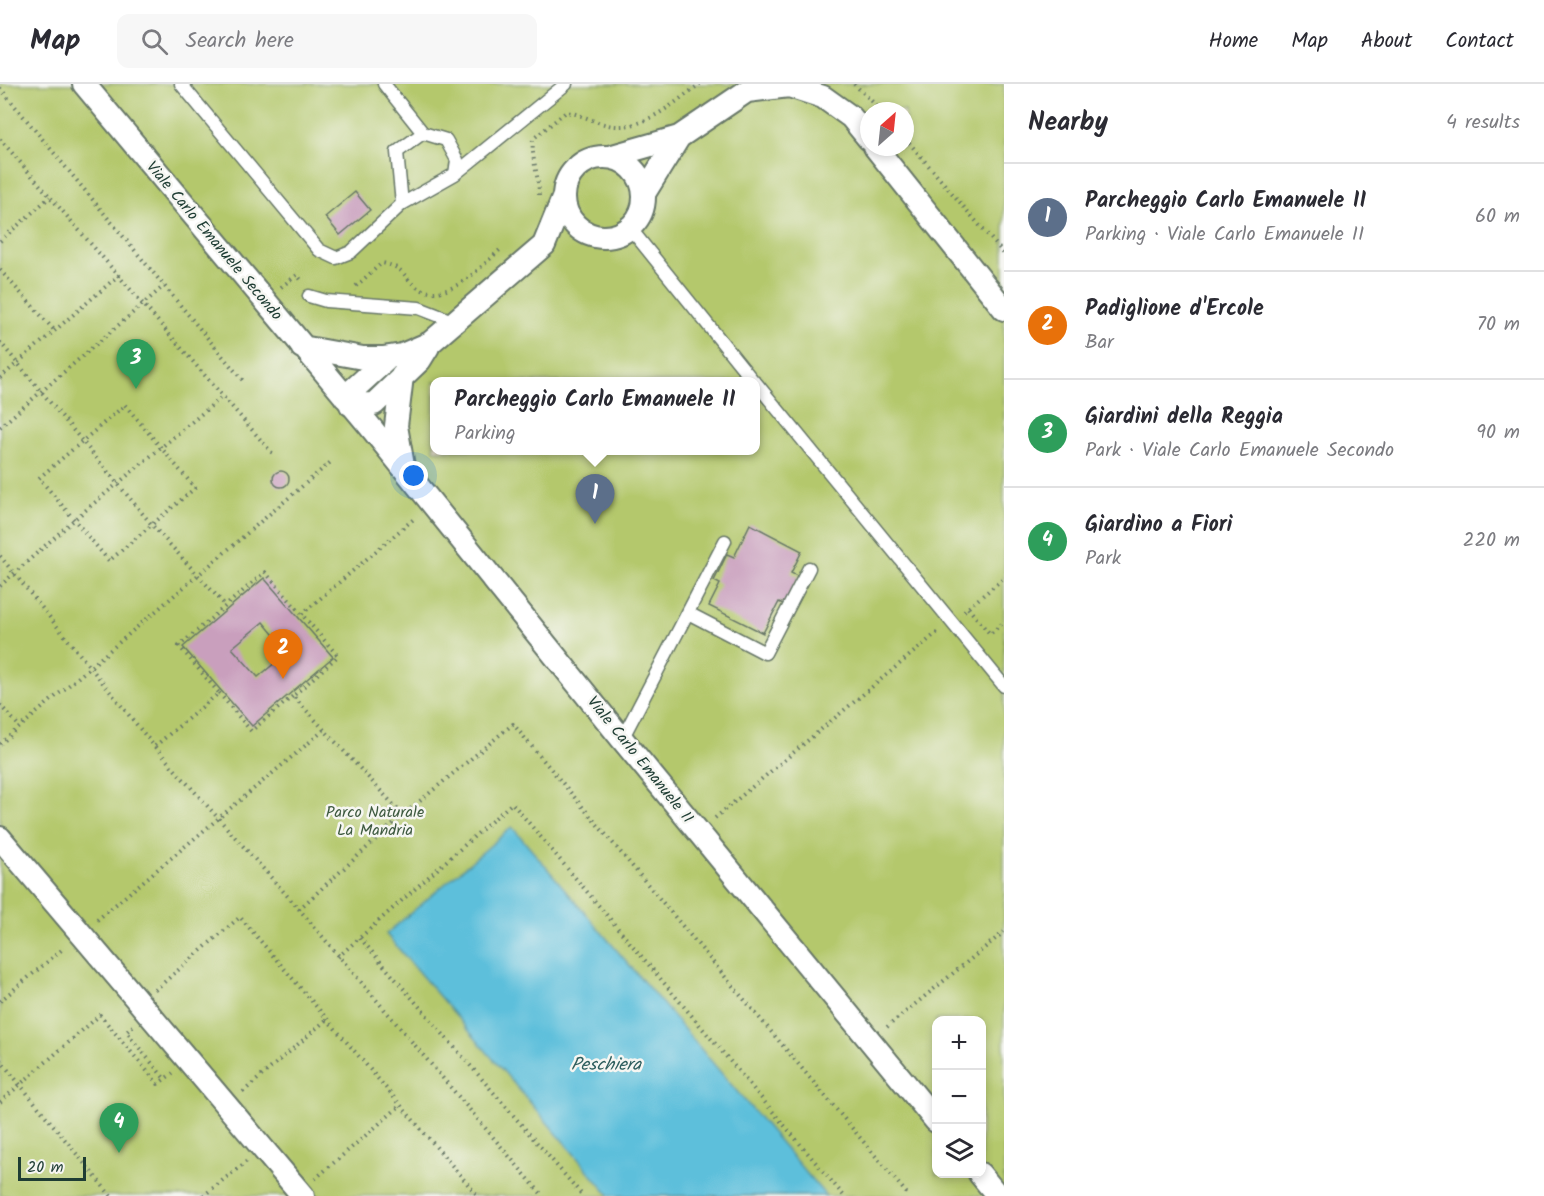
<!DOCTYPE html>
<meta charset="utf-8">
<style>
body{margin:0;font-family:Kalam,sans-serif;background:#f7f7f7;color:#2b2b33}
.controls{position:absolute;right:18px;bottom:18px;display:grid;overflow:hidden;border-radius:12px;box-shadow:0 3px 9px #0003}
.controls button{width:54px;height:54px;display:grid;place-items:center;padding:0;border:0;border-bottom:2px solid #e1e1e2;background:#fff;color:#2b2b33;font:30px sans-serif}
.compass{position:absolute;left:860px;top:18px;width:54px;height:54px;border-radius:50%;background:#fff;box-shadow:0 3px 9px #0003;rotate:27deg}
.scale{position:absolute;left:18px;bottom:15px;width:68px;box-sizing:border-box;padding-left:6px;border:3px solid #1f3d34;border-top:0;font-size:16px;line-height:21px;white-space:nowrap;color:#1f3d34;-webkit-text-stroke:4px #f6f6f2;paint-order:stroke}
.you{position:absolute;left:414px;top:392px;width:21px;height:21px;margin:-15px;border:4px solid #fff;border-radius:50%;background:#1a73e8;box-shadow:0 0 0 9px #1a73e833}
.badge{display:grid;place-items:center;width:39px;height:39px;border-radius:50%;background:#b5179e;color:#fff;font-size:20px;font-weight:700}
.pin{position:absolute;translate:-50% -50px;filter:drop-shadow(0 2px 3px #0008)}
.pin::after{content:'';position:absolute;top:32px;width:21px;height:18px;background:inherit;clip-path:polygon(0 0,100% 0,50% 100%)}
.popup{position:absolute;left:430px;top:293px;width:330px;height:78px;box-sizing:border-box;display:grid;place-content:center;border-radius:12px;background:#fff;filter:drop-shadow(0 2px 4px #0005);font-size:20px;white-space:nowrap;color:#7c7c81}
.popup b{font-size:22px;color:#2b2b33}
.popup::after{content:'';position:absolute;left:50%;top:100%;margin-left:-12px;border:12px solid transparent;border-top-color:#fff}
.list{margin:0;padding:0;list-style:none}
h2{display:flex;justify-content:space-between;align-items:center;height:78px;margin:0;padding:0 24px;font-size:26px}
h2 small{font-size:20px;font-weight:400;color:#7c7c81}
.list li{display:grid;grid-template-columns:39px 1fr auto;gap:18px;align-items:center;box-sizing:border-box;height:108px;padding:0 24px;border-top:2px solid #e1e1e2}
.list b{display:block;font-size:22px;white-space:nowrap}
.list p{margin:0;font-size:20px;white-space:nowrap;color:#7c7c81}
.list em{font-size:20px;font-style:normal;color:#7c7c81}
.icon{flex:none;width:33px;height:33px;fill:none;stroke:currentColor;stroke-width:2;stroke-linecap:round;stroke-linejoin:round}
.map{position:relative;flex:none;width:1004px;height:1112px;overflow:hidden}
header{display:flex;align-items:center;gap:36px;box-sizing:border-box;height:84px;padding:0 30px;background:#fff;border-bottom:2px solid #e1e1e2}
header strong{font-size:28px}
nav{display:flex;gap:33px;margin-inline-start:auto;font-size:21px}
.search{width:420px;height:54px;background:#f7f7f7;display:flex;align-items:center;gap:15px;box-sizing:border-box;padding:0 21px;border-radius:12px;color:#7c7c81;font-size:22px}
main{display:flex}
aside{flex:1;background:#fff}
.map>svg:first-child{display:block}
</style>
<header>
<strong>Map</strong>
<div class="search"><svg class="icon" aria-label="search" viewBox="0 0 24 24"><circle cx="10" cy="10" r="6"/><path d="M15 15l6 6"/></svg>Search here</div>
<nav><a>Home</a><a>Map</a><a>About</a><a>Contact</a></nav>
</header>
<main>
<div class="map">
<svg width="1004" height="1112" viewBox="0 0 1004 1112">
<rect width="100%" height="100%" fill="#f6f6f2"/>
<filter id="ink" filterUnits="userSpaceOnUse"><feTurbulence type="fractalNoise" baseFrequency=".0167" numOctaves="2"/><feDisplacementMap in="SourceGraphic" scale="12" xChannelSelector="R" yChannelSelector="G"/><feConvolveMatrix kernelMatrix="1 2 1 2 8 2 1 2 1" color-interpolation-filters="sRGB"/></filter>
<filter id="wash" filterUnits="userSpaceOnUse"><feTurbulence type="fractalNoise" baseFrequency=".008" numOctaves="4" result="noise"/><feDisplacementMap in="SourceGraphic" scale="24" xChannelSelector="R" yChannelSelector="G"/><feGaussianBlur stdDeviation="1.35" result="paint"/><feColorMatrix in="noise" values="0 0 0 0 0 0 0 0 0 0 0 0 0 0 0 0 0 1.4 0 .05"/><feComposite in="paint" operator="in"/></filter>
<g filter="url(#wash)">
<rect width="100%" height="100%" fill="#eee4ca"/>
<path fill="#b4c86c" stroke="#6a8250" stroke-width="1.5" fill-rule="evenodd" d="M0,0H1004V1112H0ZM869,27H905V63H869ZM434,298H756V366H434ZM936,936H981V1090H936Z"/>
<path fill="#5dbfdb" stroke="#3e7e88" stroke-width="1.5" d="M512,743L826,1112H610L386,850Z"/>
<g id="blocks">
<path fill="#c99fbd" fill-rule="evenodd" d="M355,108L370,126L340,151L325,133Z
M273 395a8 8 0 1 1 16 0a8 8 0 1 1-16 0Z
M750,440L802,467L791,489L799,493L785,521L779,518L763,549L709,522L720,500L714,497L727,470L734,473Z
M264,494L333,573L252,642L183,563ZM263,538L288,568L258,593L232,564Z"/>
</g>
</g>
<g filter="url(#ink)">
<use href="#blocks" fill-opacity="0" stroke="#677768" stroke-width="1.5"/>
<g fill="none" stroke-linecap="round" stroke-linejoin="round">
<g stroke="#677768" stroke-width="15">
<path id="lane" d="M181,0L319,166L336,174L351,168L402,120
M384,0L423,49
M423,49L446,56L457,76L455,90L402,120L397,68Z
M455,90L566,0
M630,144L754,298
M309,212L326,217L419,224L455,238
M756,299L1004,602
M688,529L765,569L809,484
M622,655L725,457"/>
</g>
<g stroke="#677768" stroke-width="26">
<path id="street" d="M84,0L368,340L622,655L936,1037
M875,63L1004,225
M564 113a40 40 0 1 1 80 0a40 40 0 1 1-80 0Z
M609,73L679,53L747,7L789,2L823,13L851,33L869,55
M645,108L679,53
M302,263L363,274H383L402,271L430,259L544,161L564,112
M402,292L396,342L403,382
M345,313L389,273
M351,321L374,320L420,276L428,263
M0,754L303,1112
M980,1090L998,1112"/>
</g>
<path stroke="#677768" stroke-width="4" stroke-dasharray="1.5 4.5" stroke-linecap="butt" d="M854,0L882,27
M0,4L244,298
M905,54L1004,170
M0,55L273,370
M539,111C539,91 531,75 533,55L566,28C583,30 598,41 616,42C647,44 676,17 700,0
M0,157L50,113
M0,186L55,247
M356,202L382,179C408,184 403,196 420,205C450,219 481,182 501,165
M281,203L297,191L302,197
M0,258L152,441L226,522
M0,294L119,191
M125,321L195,404L109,477L39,394Z
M0,343L164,202
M0,472L154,662L299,825L543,1112
M0,502L75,435L223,312
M968,524L990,550L1004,538
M964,527L1004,494
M302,530L416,433
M219,609L251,647L293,612
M0,621L20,643
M0,660L333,376
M155,662L219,609L179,562L265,488L338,572L293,612L403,731
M715,734L939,547
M299,825L403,731L513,640L909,1112
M97,836L324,646
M360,854L583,1112
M338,873L512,719L844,1112
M155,906L240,833L478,1112
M0,917L64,864
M133,942L126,948L165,995
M887,943L1004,848
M0,976L111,1112
M243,1008L326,936
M0,1018L100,931L158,1000L173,989
M315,1095L401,1021
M203,1112L247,1077"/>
<use href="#lane" stroke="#fff" stroke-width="12"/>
<use href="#street" stroke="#fff" stroke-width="22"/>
</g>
</g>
<g text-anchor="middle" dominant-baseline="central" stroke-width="5" stroke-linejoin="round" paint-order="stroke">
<g font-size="16" fill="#1f3d34" stroke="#f6f6f2">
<text transform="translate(214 157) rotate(50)">Viale Carlo Emanuele Secondo</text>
<text transform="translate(640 676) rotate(51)">Viale Carlo Emanuele II</text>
</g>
<g font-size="16" fill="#3d593f" stroke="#f6f6f2">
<text x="375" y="728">Parco Naturale<tspan x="375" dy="18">La Mandria</tspan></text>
</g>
<g font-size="18" font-style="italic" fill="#2e5e5e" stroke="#f6f6f2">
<text x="606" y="981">Peschiera</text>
</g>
</g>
</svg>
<div class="controls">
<button>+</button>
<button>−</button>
<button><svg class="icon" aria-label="layers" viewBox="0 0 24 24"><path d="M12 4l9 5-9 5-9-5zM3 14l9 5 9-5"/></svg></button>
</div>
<svg class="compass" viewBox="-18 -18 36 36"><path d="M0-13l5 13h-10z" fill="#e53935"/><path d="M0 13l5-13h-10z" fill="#7c7c81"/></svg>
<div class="scale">20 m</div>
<div class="you"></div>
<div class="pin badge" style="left:595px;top:440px;background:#5c6f8a">1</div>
<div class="popup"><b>Parcheggio Carlo Emanuele II</b>Parking</div>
<div class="pin badge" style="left:283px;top:595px;background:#e8710a">2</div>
<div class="pin badge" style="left:136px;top:305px;background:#2e9e5b">3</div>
<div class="pin badge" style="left:119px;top:1069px;background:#2e9e5b">4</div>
</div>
<aside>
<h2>Nearby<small>4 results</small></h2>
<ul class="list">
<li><span class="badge" style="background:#5c6f8a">1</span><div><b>Parcheggio Carlo Emanuele II</b><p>Parking · Viale Carlo Emanuele II</p></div><em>60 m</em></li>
<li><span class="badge" style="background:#e8710a">2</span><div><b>Padiglione d'Ercole</b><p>Bar</p></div><em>70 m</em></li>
<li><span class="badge" style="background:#2e9e5b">3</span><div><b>Giardini della Reggia</b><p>Park · Viale Carlo Emanuele Secondo</p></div><em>90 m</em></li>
<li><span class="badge" style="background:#2e9e5b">4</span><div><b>Giardino a Fiori</b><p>Park</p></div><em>220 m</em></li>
</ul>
</aside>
</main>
